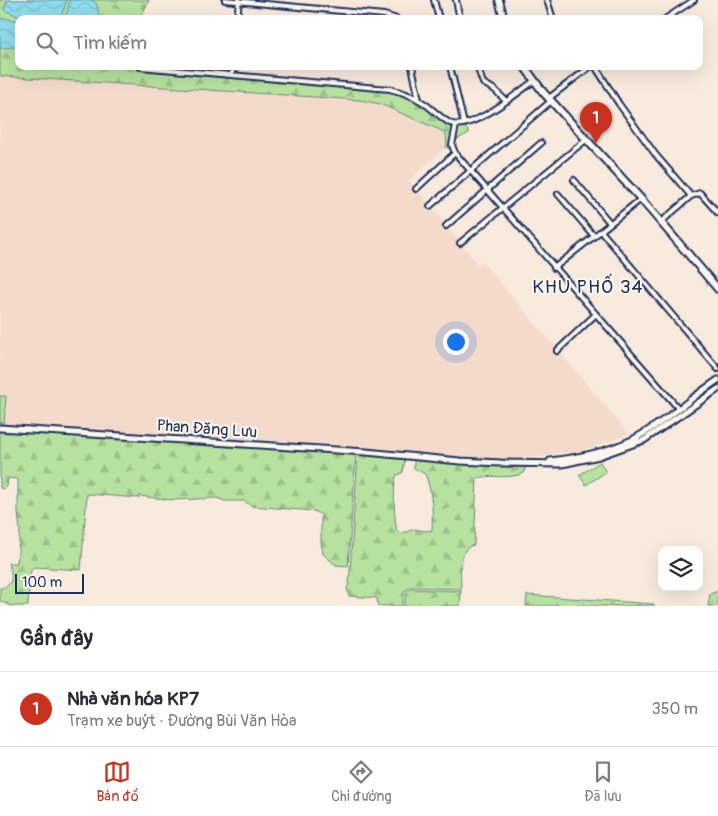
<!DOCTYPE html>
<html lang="vi">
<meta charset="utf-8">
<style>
body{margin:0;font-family:Pangolin,sans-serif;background:#f7f7f7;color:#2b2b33}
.controls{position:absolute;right:15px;bottom:15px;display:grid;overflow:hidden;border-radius:10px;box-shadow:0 5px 20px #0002}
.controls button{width:45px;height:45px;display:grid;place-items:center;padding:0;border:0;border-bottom:1px solid #e1e1e2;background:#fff;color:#2b2b33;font:25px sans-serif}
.scale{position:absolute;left:15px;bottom:12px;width:69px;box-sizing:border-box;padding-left:5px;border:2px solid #1b2f5e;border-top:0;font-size:14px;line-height:18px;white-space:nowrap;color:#1b2f5e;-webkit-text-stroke:4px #fbf7ec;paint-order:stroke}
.you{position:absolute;left:455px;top:341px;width:18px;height:18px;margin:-12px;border:4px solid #fff;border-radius:50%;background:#1a73e8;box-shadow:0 0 0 8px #1a73e833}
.badge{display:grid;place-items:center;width:32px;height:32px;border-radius:50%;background:#c8321e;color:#fff;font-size:16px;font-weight:700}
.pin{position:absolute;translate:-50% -41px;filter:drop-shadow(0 1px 2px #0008)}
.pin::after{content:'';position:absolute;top:26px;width:18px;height:15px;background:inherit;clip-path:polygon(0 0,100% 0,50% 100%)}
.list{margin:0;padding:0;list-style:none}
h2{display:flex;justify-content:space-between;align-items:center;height:65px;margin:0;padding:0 20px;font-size:21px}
h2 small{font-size:16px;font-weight:400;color:#7c7c81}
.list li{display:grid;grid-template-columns:32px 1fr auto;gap:15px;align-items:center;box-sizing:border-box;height:75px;padding:0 20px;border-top:1px solid #e1e1e2}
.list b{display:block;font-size:19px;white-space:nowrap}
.list p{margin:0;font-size:16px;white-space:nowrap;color:#7c7c81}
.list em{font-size:16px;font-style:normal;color:#7c7c81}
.icon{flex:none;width:28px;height:28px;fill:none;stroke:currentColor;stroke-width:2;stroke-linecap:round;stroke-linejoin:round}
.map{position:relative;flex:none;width:718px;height:606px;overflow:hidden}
.search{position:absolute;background:#fff;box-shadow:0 5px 20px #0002;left:15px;right:15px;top:15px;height:55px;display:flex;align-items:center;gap:12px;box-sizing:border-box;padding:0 18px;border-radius:10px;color:#7c7c81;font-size:19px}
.sheet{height:140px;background:#fff}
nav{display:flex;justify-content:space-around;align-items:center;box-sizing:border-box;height:70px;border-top:1px solid #e1e1e2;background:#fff;font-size:14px;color:#7c7c81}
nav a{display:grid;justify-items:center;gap:2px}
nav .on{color:#c8321e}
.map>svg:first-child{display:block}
</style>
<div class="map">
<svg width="718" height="606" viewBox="0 0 718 606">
<defs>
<pattern id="grass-dots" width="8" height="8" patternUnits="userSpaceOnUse" patternTransform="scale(1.25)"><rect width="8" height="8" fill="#b6e19e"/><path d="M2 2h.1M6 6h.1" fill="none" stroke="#9cc18a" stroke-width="1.8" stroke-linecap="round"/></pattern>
<pattern id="forest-firs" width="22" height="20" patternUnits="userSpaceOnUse" patternTransform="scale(1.25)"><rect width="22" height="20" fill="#b6e19e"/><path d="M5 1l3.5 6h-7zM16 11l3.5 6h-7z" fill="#9cc18a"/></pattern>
<pattern id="water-waves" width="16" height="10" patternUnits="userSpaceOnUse" patternTransform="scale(1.25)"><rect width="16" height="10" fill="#8edcec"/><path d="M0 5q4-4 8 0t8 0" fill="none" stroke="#7abdcd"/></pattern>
</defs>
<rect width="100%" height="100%" fill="#f8eadd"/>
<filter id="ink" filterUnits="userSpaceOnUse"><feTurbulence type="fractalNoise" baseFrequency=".02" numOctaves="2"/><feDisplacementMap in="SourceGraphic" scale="10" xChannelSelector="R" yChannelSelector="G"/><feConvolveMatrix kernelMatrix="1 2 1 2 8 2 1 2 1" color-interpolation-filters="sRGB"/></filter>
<g filter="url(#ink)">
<path fill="#f4dacb" d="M0,75L359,100L380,104L440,130L446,134L447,146L409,180L478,265L482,261L629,434L582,451L517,460L0,425Z"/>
<path fill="url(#grass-dots)" stroke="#68887e" d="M718,591V606H708L710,594Z"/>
<path fill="url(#forest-firs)" stroke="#68887e" d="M0,0H149L140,19H19V66H119L390,91C400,94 411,96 420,102C434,112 446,128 465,126L469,133L450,143L451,149L445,147L447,145L446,134L440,130L380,104L359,100L0,76Z
M0,431L356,454L348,566L336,565L323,554L321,542V515L314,511L252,506L244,501H225L217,498L173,500L139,496V498L87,494L81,570L34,567L32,569L30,573L28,606H11L0,601V588C14,587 13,574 8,563H17L20,531L18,512V479L8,478L7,487L3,489L0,488Z
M358,454L405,458L403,472L396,476C393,488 394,519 397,531L403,533L415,529L425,531L432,530C433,512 432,490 425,474L414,468V459L523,465L525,468L524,473C508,480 493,474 477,478L474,545C457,548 461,575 461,589L410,587L404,592L402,606H378L377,598L349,596L347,588L349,584Z
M410,589L461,591L460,606H404L406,593Z
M527,595L654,604V606H526Z"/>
<path fill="#b6e19e" stroke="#68887e" d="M0,396H6L4,423H0Z
M600,462L606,472L586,485L579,475Z"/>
<path fill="url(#water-waves)" stroke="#6097b3" d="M8,0H67L60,19H25L4,10Z
M70,0H92C99,4 98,11 99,19H65Z
M3,18L19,21V47L0,48V21Z"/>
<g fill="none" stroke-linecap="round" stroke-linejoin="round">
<g stroke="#1b2f5e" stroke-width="8">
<path id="minor" d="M225,0L384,15L397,19
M434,0L439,19
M456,0L460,19
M547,0L553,19
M237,19L239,0
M665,19L694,0
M412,66L419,100
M450,66L464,124
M477,66L483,83L495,90L506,101
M595,66L619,104L655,154L691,196
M140,67L390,89C399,92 410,94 419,100C430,106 439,117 450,123C470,133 517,93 534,81
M232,74L233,66
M549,98L591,66
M456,125L452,145L455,153L679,409
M574,180L610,223
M416,189L455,153
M558,194L594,236
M430,206L551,101
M661,222L691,196L700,193L718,213
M446,226L541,143
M601,231L718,369
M460,243L587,139
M554,268L641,199
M557,351L595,315"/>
</g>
<g stroke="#1b2f5e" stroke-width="9">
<path id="tertiary" d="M0,428L366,452L460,461L501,463L562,464L599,456L644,440L718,389
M550,461C577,458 607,452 632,440C663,424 689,399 718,380"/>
</g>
<g stroke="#1b2f5e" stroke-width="10">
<path id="primary" d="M499,0L504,19
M524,66L543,92L641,199L718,289"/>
</g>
<use href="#minor" stroke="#fbf7ec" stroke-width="4"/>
<use href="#tertiary" stroke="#fbf7ec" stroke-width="5"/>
<use href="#primary" stroke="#fbf7ec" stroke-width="6"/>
</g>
</g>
<g text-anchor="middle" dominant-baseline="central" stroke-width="4" stroke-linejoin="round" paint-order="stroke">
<g font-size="16" fill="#1b2f5e" stroke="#fbf7ec">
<text transform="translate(207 429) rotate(4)">Phan Đăng Lưu</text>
</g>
<g font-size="19" letter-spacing="1" fill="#1b2f5e" stroke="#fbf7ec">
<text x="588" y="287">KHU PHỐ 34</text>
</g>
</g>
</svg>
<div class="controls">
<button><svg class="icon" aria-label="layers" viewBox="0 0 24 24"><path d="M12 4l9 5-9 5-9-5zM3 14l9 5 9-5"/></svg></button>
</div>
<div class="scale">100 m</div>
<div class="you"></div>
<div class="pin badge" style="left:596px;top:143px">1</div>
<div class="search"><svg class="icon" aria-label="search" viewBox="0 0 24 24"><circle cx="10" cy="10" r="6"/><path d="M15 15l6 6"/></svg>Tìm kiếm</div>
</div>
<section class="sheet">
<h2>Gần đây<small></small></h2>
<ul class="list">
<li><span class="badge">1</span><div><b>Nhà văn hóa KP7</b><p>Trạm xe buýt · Đường Bùi Văn Hòa</p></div><em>350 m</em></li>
</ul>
</section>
<nav>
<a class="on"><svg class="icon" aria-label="map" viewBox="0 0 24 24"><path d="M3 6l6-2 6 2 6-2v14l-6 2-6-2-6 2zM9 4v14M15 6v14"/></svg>Bản đồ</a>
<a><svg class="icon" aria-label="directions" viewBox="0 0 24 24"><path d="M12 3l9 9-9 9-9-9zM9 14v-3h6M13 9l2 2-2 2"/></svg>Chỉ đường</a>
<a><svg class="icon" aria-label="saved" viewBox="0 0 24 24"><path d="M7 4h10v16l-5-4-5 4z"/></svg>Đã lưu</a>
</nav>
